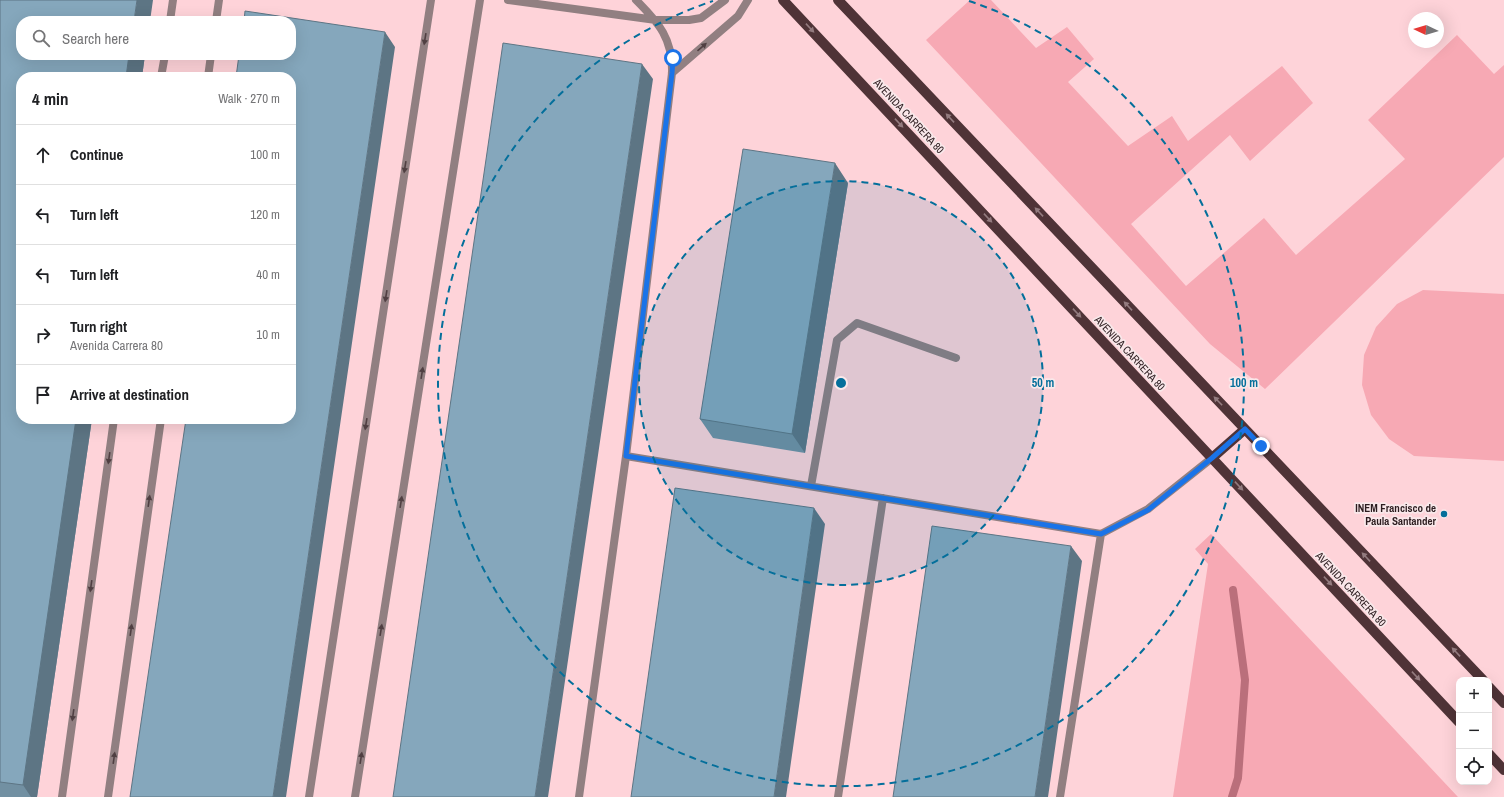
<!DOCTYPE html>
<meta charset="utf-8">
<style>
body{margin:0;font-family:"Archivo Narrow",sans-serif;background:#f6f6f6;color:#202124}
.controls{position:absolute;right:12px;bottom:12px;display:grid;overflow:hidden;border-radius:8px;box-shadow:0 4px 16px #0002}
.controls button{width:36px;height:36px;display:grid;place-items:center;padding:0;border:0;border-bottom:1px solid #e0e0e0;background:#fff;color:#202124;font:20px sans-serif}
.compass{position:absolute;left:1408px;top:12px;width:36px;height:36px;border-radius:50%;background:#fff;box-shadow:0 4px 16px #0002;rotate:274deg}
.stop{position:absolute;width:12px;height:12px;margin:-9px;border:3px solid #1a73e8;border-radius:50%;background:#fff}
.stop.end{background:#1a73e8;border-color:#fff;box-shadow:0 1px 4px #0008}
.list{margin:0;padding:0;list-style:none}
h2{display:flex;justify-content:space-between;align-items:center;height:52px;margin:0;padding:0 16px;font-size:17px}
h2 small{font-size:13px;font-weight:400;color:#757577}
.list li{display:grid;grid-template-columns:26px 1fr auto;gap:12px;align-items:center;box-sizing:border-box;height:60px;padding:0 16px;border-top:1px solid #e0e0e0}
.list b{display:block;font-size:15px;white-space:nowrap}
.list p{margin:0;font-size:13px;white-space:nowrap;color:#757577}
.list em{font-size:13px;font-style:normal;color:#757577}
.icon{flex:none;width:22px;height:22px;fill:none;stroke:currentColor;stroke-width:2;stroke-linecap:round;stroke-linejoin:round}
.map{position:relative;flex:none;width:1504px;height:797px;overflow:hidden}
.search{position:absolute;background:#fff;box-shadow:0 4px 16px #0002;left:16px;top:16px;width:280px;height:44px;display:flex;align-items:center;gap:10px;box-sizing:border-box;padding:0 14px;border-radius:16px;color:#757577;font-size:15px}
.panel{position:absolute;background:#fff;box-shadow:0 4px 16px #0002;left:16px;top:72px;width:280px;height:352px;border-radius:16px}
.map>svg:first-child{display:block}
</style>
<div class="map">
<svg width="1504" height="797" viewBox="0 0 1504 797">
<rect width="100%" height="100%" fill="#fed3d9"/>
<path fill="#f7a9b4" d="M970,0H991L1036,48L1067,27L1094,59L1068,82L1128,146L1172,116L1188,141L1282,66L1313,103L1250,161L1230,135L1131,224L1186,286L1264,218L1296,255L1405,159L1368,120L1457,35L1494,74L1504,65V157L1265,389L1210,344L926,40Z
M1423,290L1504,294V461L1414,456L1389,439L1371,415L1362,385L1364,355L1376,327L1397,304Z
M1211,534L1458,797H1173L1208,564L1195,549Z"/>
<g fill="none" stroke-linecap="round" stroke-linejoin="round">
<path stroke="#ba6f7b" stroke-width="8" d="M1232,797L1238,778L1245,680L1233,590"/>
<path stroke="#917f81" stroke-width="8" d="M508,0L656,20H689L701,18L725,0
M170,21L173,0
M216,21L219,0
M672,73L738,16L748,0
M161,77L165,55
M208,77L211,55
M626,456L1101,534L1148,509L1212,458
M811,486L837,340L857,323L956,358
M62,797L114,419
M108,797L161,419
M309,797L431,0
M355,797L480,0
M579,797L626,456L672,73C673,39 659,23 636,0
M838,797L883,498
M1060,797L1101,534"/>
<path stroke="#4f3337" stroke-width="10" d="M783,0L1459,722
M838,0L1483,680
M1212,458L1245,429
M1489,687L1504,703
M1489,754L1504,770"/>
</g>
<path fill="#7290a2" d="M0,0L21,55H145L142,77H21L92,419L37,797H0Z
M848,183L805,453L713,438L700,419Z"/>
<path fill="#5d7584" d="M137,0H153L150,21H134Z
M385,32L395,47L286,797H273Z
M129,55H145L142,77H126Z
M642,64L653,79L548,797H535Z
M835,163L848,183L805,453L792,434Z
M76,419H92L37,797H31L23,785Z
M814,508L825,524L786,797H774Z
M1071,546L1082,561L1048,797H1035Z"/>
<path fill="#85a7bc" stroke="#5d7584" d="M0,0H137L134,21H21V55H129L126,77H21V419H76L23,785L0,782Z
M245,11L385,32L273,797H130L186,419H291V77H236L239,55H291V21H244Z
M503,43L642,64L535,797H393Z
M743,149L835,163L792,434L700,419Z
M675,488L814,508L774,797H631Z
M932,526L1071,546L1035,797H893Z"/>
<defs><path id="oneway-solid" d="M-6-.8H1V-3.2L6.5 0L1 3.2V.8H-6Z"/></defs>
<g fill="#937b7f">
<use href="#oneway-solid" transform="translate(810 28) rotate(47)"/>
<use href="#oneway-solid" transform="translate(950 118) rotate(-133)"/>
<use href="#oneway-solid" transform="translate(899 123) rotate(47)"/>
<use href="#oneway-solid" transform="translate(1039 212) rotate(-133)"/>
<use href="#oneway-solid" transform="translate(988 218) rotate(47)"/>
<use href="#oneway-solid" transform="translate(1128 306) rotate(-133)"/>
<use href="#oneway-solid" transform="translate(1077 313) rotate(47)"/>
<use href="#oneway-solid" transform="translate(1218 401) rotate(-134)"/>
<use href="#oneway-solid" transform="translate(1239 486) rotate(47)"/>
<use href="#oneway-solid" transform="translate(1366 557) rotate(-133)"/>
<use href="#oneway-solid" transform="translate(1328 581) rotate(47)"/>
<use href="#oneway-solid" transform="translate(1456 652) rotate(-133)"/>
<use href="#oneway-solid" transform="translate(1416 676) rotate(47)"/>
</g>
<g fill="#503f42">
<use href="#oneway-solid" transform="translate(425 39) rotate(99)"/>
<use href="#oneway-solid" transform="translate(702 47) rotate(-41)"/>
<use href="#oneway-solid" transform="translate(405 167) rotate(99)"/>
<use href="#oneway-solid" transform="translate(386 296) rotate(99)"/>
<use href="#oneway-solid" transform="translate(422 373) rotate(-81)"/>
<use href="#oneway-solid" transform="translate(366 424) rotate(99)"/>
<use href="#oneway-solid" transform="translate(109 458) rotate(98)"/>
<use href="#oneway-solid" transform="translate(149 501) rotate(-82)"/>
<use href="#oneway-solid" transform="translate(401 502) rotate(-81)"/>
<use href="#oneway-solid" transform="translate(91 586) rotate(98)"/>
<use href="#oneway-solid" transform="translate(131 630) rotate(-82)"/>
<use href="#oneway-solid" transform="translate(381 630) rotate(-81)"/>
<use href="#oneway-solid" transform="translate(73 715) rotate(98)"/>
<use href="#oneway-solid" transform="translate(114 758) rotate(-82)"/>
<use href="#oneway-solid" transform="translate(361 758) rotate(-81)"/>
</g>
<g fill="none" stroke-linecap="round" stroke-linejoin="round">
<path stroke="#1a73e8" stroke-width="5" d="M673,58L672,73L626,456L1101,534L1148,510L1212,458L1245,429L1261,446"/>
</g>
<circle cx="841" cy="383" r="202" fill="#046f9b" fill-opacity=".12"/>
<g fill="none" stroke="#046f9b" stroke-width="2" stroke-dasharray="7 5">
<circle cx="841" cy="383" r="202"/>
<path d="M969 1A403 403 0 1 1 713 1"/>
</g>
<circle fill="#046f9b" stroke="#f9e8ea" stroke-width="1.5" cx="1444" cy="514" r="4"/>
<g text-anchor="middle" dominant-baseline="central" stroke-width="3.5" stroke-linejoin="round" paint-order="stroke">
<g font-size="11" fill="#2d1d20" stroke="#f9e8ea">
<text transform="translate(909 116) rotate(47)">AVENIDA CARRERA 80</text>
<text transform="translate(1130 353) rotate(47)">AVENIDA CARRERA 80</text>
<text transform="translate(1351 589) rotate(47)">AVENIDA CARRERA 80</text>
</g>
<g font-size="11" font-weight="bold" fill="#2d1d20" stroke="#f9e8ea" text-anchor="end">
<text x="1436" y="508">INEM Francisco de<tspan x="1436" dy="13">Paula Santander</tspan></text>
</g>
</g>
<circle cx="841" cy="383" r="6" fill="#046f9b" stroke="#f9e8ea" stroke-width="2"/>
<g font-size="12" text-anchor="middle" font-weight="bold" fill="#046f9b" stroke="#f9e8ea" stroke-width="3.5" stroke-linejoin="round" paint-order="stroke">
<text x="1043" y="387">50 m</text>
<text x="1244" y="387">100 m</text>
</g>
</svg>
<div class="controls">
<button>+</button>
<button>−</button>
<button><svg class="icon" aria-label="locate" viewBox="0 0 24 24"><circle cx="12" cy="12" r="6"/><path d="M12 2v4M12 18v4M2 12h4M18 12h4"/></svg></button>
</div>
<svg class="compass" viewBox="-18 -18 36 36"><path d="M0-13l5 13h-10z" fill="#e53935"/><path d="M0 13l5-13h-10z" fill="#757577"/></svg>
<div class="stop" style="left:673px;top:58px"></div>
<div class="stop end" style="left:1261px;top:446px"></div>
<div class="search"><svg class="icon" aria-label="search" viewBox="0 0 24 24"><circle cx="10" cy="10" r="6"/><path d="M15 15l6 6"/></svg>Search here</div>
<section class="panel">
<h2>4 min<small>Walk · 270 m</small></h2>
<ul class="list">
<li><svg class="icon" aria-label="ahead" viewBox="0 0 24 24"><path d="M12 20V5M6 11l6-6 6 6"/></svg><div><b>Continue</b></div><em>100 m</em></li>
<li><svg class="icon" aria-label="left" viewBox="0 0 24 24"><path d="M17 20v-9H6M10 6l-5 5 5 5"/></svg><div><b>Turn left</b></div><em>120 m</em></li>
<li><svg class="icon" aria-label="left" viewBox="0 0 24 24"><path d="M17 20v-9H6M10 6l-5 5 5 5"/></svg><div><b>Turn left</b></div><em>40 m</em></li>
<li><svg class="icon" aria-label="right" viewBox="0 0 24 24"><path d="M7 20v-9h11M14 6l5 5-5 5"/></svg><div><b>Turn right</b><p>Avenida Carrera 80</p></div><em>10 m</em></li>
<li><svg class="icon" aria-label="arrive" viewBox="0 0 24 24"><path d="M6 21V4h12l-3 4 3 4H6"/></svg><div><b>Arrive at destination</b></div></li>
</ul>
</section>
</div>
